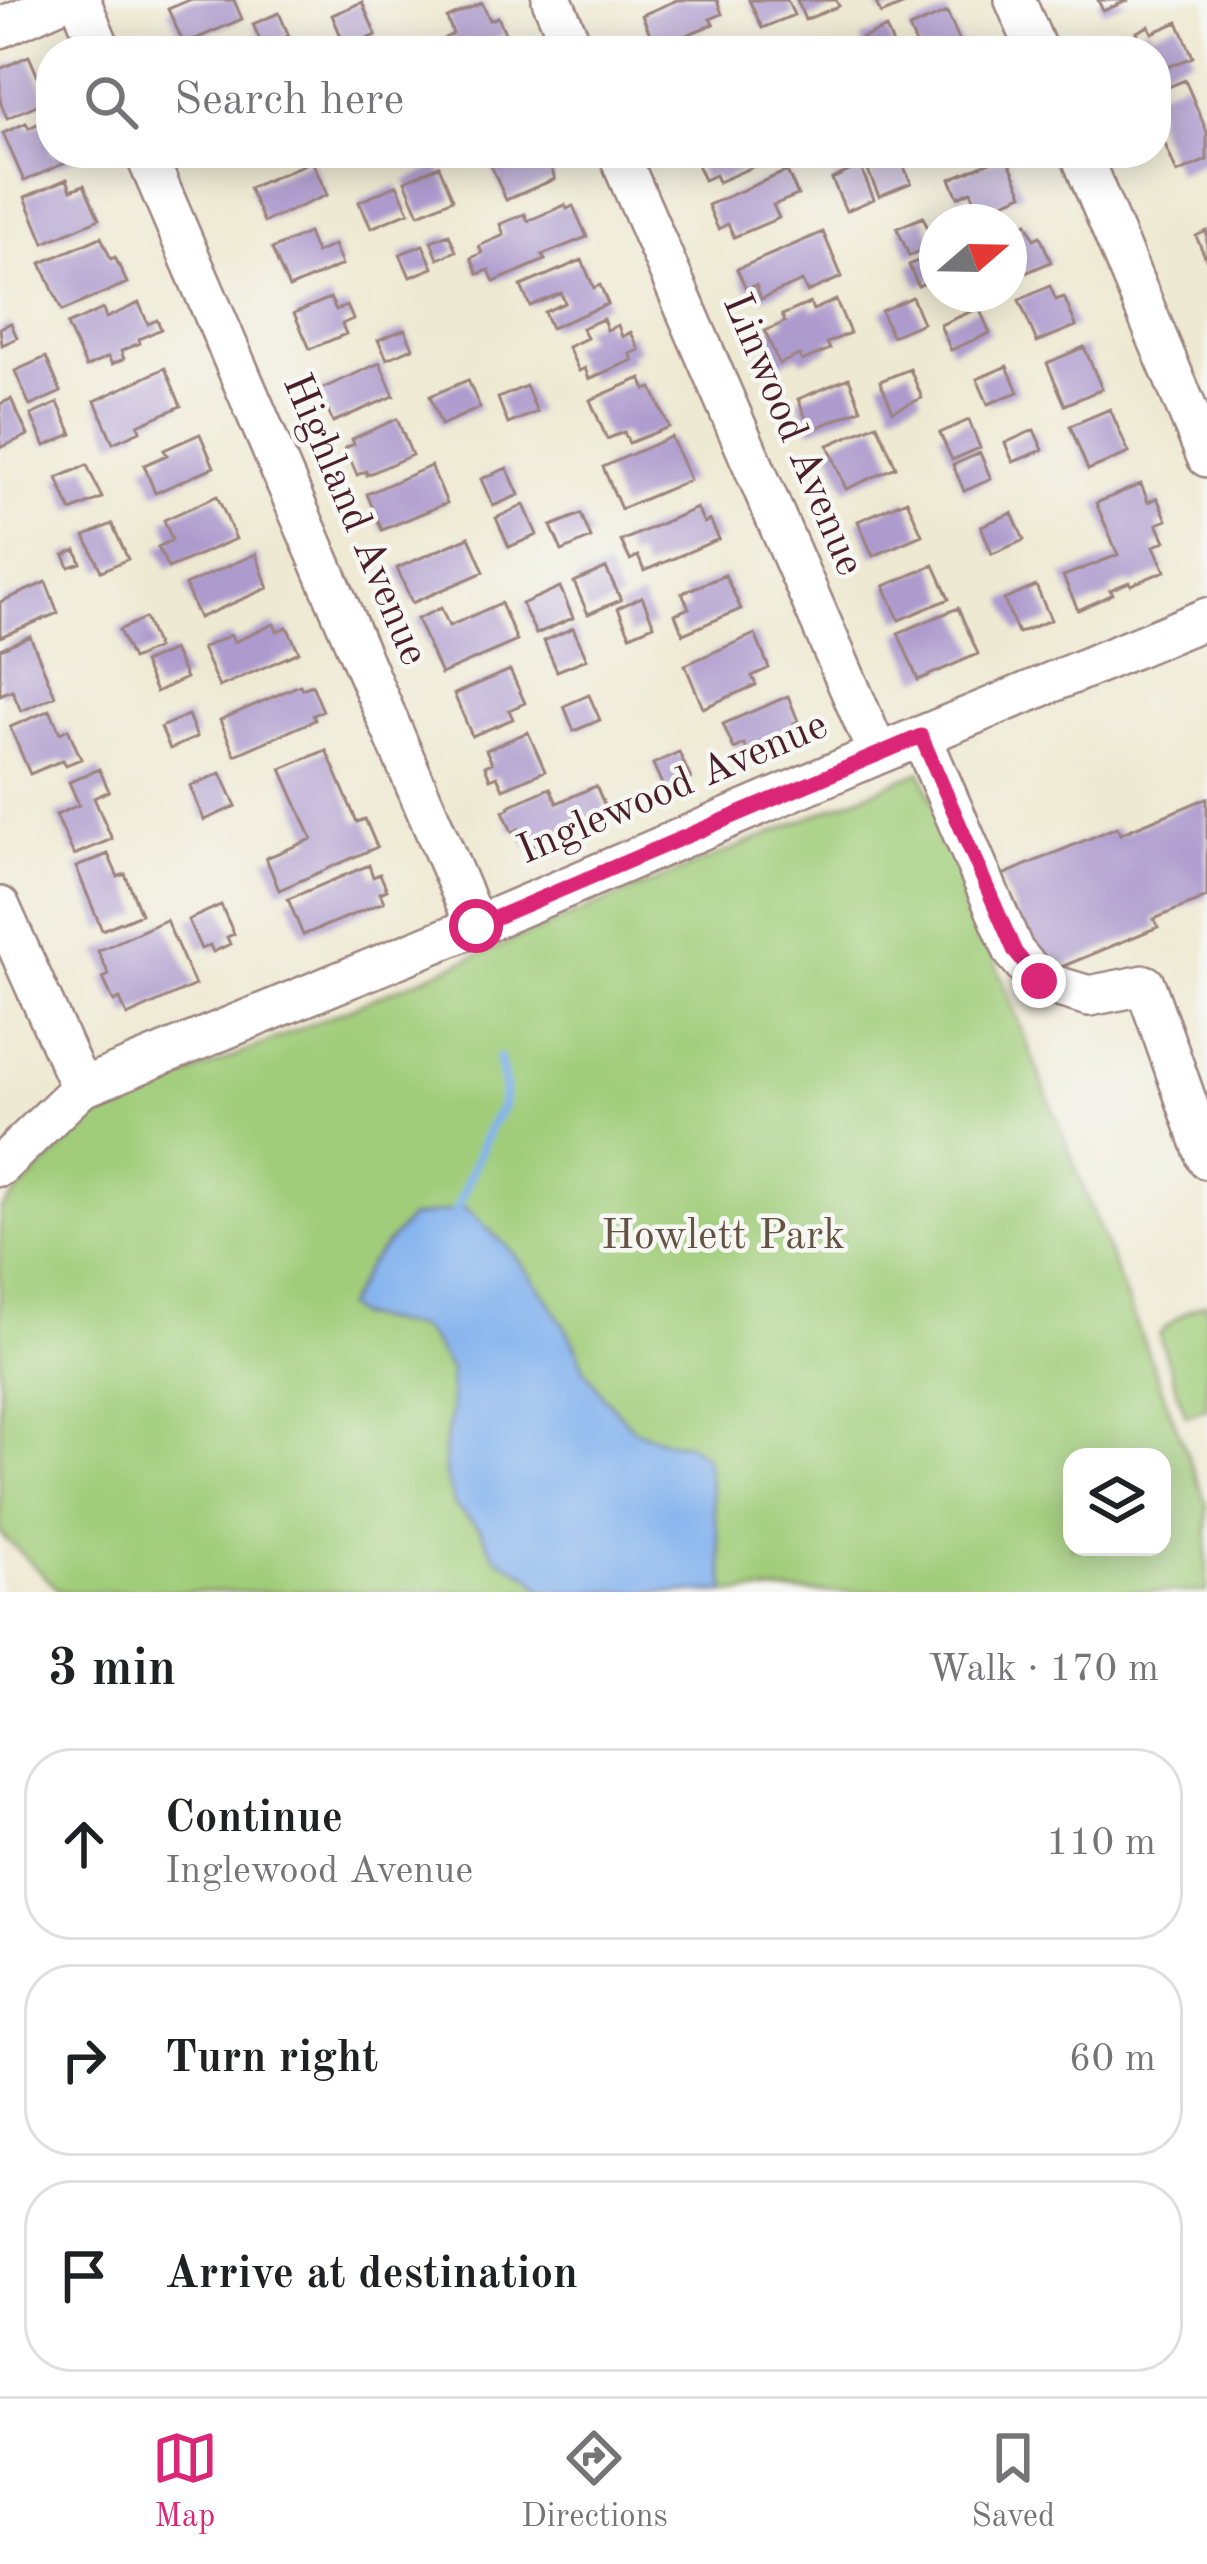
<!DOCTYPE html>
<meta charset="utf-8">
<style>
body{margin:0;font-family:"Old Standard TT",serif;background:#f6f6f6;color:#202124}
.controls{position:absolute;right:36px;bottom:36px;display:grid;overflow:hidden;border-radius:24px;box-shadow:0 6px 30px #0003}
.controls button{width:108px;height:108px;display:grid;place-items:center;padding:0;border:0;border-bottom:3px solid #e0e0e0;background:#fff;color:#202124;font:60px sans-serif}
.compass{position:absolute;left:919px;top:204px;width:108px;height:108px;border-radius:50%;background:#fff;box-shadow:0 6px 30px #0003;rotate:70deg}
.stop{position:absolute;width:36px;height:36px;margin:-27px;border:9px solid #db2777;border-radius:50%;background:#fff}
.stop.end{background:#db2777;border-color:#fff;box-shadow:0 3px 12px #0008}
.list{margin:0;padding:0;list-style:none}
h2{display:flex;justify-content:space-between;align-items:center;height:156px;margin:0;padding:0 48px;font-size:51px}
h2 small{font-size:39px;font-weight:400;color:#757577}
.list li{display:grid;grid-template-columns:78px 1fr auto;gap:36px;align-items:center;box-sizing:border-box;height:192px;margin:0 24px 24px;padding:0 24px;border:3px solid #e0e0e0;border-radius:48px}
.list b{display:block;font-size:45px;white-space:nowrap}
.list p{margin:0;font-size:39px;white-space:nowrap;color:#757577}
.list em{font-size:39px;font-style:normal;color:#757577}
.icon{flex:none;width:66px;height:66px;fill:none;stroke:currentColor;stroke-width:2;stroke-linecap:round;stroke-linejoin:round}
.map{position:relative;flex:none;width:1207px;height:1592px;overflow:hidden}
.search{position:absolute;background:#fff;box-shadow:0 6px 30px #0003;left:36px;right:36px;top:36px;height:132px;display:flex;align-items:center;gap:30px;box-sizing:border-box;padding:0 42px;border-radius:48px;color:#757577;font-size:45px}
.sheet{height:804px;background:#fff}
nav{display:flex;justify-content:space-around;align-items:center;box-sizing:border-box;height:168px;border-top:3px solid #e0e0e0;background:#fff;font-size:33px;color:#757577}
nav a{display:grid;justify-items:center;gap:6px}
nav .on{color:#db2777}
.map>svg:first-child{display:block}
</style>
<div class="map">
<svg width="1207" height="1592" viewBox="0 0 1207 1592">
<rect width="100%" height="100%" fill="#f6f6f2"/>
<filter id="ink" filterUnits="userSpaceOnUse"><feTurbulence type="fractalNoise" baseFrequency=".00833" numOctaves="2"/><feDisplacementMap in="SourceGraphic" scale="24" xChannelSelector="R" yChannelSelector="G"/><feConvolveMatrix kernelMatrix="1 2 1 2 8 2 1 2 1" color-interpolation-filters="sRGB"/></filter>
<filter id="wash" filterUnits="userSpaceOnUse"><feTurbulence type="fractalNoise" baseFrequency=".004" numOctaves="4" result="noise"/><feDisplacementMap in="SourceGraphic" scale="48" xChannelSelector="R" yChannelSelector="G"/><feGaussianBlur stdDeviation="2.7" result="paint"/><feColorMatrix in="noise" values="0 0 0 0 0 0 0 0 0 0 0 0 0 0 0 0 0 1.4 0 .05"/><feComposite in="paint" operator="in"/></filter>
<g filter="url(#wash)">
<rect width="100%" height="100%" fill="#eee9d2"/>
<path fill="#a1cd7a" stroke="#767652" stroke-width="3" fill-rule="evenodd" d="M921,771L1207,1505V1592H61L0,1533V1210L100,1112ZM1072,1457H1162V1547H1072Z
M1207,1303V1408L1186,1416L1159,1335C1173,1319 1186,1310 1207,1303Z"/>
<path fill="#84b3ee" stroke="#67698c" stroke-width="3" d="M466,1208L511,1250L548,1299L576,1345L583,1367L605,1398L635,1430L669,1442L688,1444L706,1457L726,1592H544L531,1577L494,1556L480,1529L455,1506L445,1475L444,1449L451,1413L450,1370L433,1343L420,1328L356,1316L345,1307L369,1264L410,1218Z"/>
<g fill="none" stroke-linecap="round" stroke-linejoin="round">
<path stroke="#84b3ee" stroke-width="9" d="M456,1211L490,1126L502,1107L505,1087L499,1058"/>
</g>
<g id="blocks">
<path fill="#ae9bce" d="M189,0H234L242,19L184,44L168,9Z
M677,0H717L722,14L710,19L713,24L656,48L642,15Z
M749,0H787L794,15L762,28Z
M797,0H836L839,6L805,20Z
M875,0H914L881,14Z
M1098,0H1129L1103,11Z
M362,2L376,35L346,48L332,15Z
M482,3L490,20L498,17L506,35L469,51H450L445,38L453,34L447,18Z
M947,12L964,51H919L909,28Z
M279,13L289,36L263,47L253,24Z
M1178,22L1193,57L1156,72V51H1109L1139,38L1137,32L1149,26L1152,33Z
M886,28L894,47L885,51H865L860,39Z
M29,56L48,100L7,118L0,101V69Z
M1185,80L1207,132V160L1177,173L1156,122V92Z
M45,120L51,133V153H71L74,159L24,181L3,133L26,123L29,128Z
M507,153H557L561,163L551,168L555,179L506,200L489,161Z
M692,153H763L766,161L718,182L715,175L704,180Z
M898,153L911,183L879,196L866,166Z
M1006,155L1023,194L980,212L971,191L958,197L950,179Z
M312,161L327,195L264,222L249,188Z
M439,166L453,199L419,214L405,181Z
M860,166L874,199L846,211L832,179Z
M787,171L798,195L773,205L779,218L734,237L728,224L718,229L708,205Z
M67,179L71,190L84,185L99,219L44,243L25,197Z
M397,185L409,212L371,228L359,202Z
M565,205L567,209L573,206L587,237L542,255L545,260L494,282L489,270L478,274L471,258L482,253L479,246L504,235L500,224L525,214L528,221Z
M923,217L935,245L909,256L897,228Z
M1027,223L1034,239L1040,236L1051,262L1009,280V231Z
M1207,231V261L1196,236Z
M823,232L842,277L807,292L802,281L761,299L756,285L746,289L737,269Z
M308,233L316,253L334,245L342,265L289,288L272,249Z
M449,234L456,251L438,259L431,241Z
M101,237L111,259L115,257L127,283L62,311L41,263Z
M423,245L433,268L410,277L400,254Z
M937,252V278L918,286L909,265Z
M582,260L594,288L600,285L608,304L551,328L544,312L565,303L561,293L530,306L521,286Z
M1050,286L1056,300L1064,297L1076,326L1037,342L1019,300Z
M912,297L923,323L892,336L881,311Z
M330,298L336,310L347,306L353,319L342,324L346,334L310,349L294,313Z
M836,300L850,333L827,343L830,349L802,361L799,355L779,364L765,331L785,322L782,315L810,303L813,310Z
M139,303L148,324L157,320L161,329L139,339L140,343L121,351L124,359L112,364L108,357L86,367L67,325L103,309L106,318Z
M979,308L990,333L951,350L940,325Z
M603,319L607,330L618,325L622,337L631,332L639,350L630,354L633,360L589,379L585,368L579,371L568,347L587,338L582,328Z
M11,323L17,338L2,345L0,328Z
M405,329L413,348L387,359L378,340Z
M1084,347L1102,389L1065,405L1047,363Z
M46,357L61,392L30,406L15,371Z
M380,363L394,396L333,422L319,390Z
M1007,366L1018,392L988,404L977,379Z
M165,368L181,406L138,425L140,431L113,443L95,401Z
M910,369L922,398L893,411L880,381Z
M641,378L646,390L652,388L669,427L629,443L624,432L607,439L590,400Z
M849,378L861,409L811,430L798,399Z
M468,380L480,408L441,425L430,396Z
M526,386L537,412L508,424L498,398Z
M11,399L28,435L0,448V404Z
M58,403L72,434L45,446L31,415Z
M1110,409L1129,453L1088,470L1070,426Z
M397,419L412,455L367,475L366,471L357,475L345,448L354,444L352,439Z
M969,420L980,448L952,460L940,433Z
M877,424L896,467L846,489L828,445Z
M1034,430L1043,450L1013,462L1005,443Z
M200,434L214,467L155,493L144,465L167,455L164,450Z
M671,437L690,480L621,509L603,467Z
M980,453L991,479L964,491L953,465Z
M87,465L102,498L71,511L57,478Z
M431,466L447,503L382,530L367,494Z
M507,468L519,495L493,506L481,479Z
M1141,484L1148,502L1157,498L1167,520L1157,524L1165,541L1154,546L1165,571L1131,585L1129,582L1110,590L1113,594L1078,610L1063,576L1118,555L1096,503Z
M217,496L236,539L168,568L158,547L172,540L164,520Z
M907,500L922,535L873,556L858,521Z
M524,505L537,535L509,547L496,518Z
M697,508L704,523L710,520L719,539L644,571L638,556L630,560L621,541Z
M1012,513L1024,540L992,554L981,526Z
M581,514L591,538L562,551L551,526Z
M112,524L128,559L101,571L85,536Z
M469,537L484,572L412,603L397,568Z
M76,550L81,563L69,567L64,555Z
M256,554L268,588L199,618L185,585Z
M934,565L949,599L899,620L884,586Z
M606,568L621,600L588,614L574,582Z
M725,575L741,609L683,634L675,614L689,608L682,593Z
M46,582L58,613L0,637V602Z
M1036,586L1051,620L1018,633L1004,600Z
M560,587L573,618L536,634L522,604Z
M642,597L654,625L630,635L618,608Z
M501,603L517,641L441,674L417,619L441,608L449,626Z
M958,608L978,654L918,680L898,633Z
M145,618L157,648L132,659L119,630Z
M274,624L277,631L287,627L299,652L219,687L202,648L231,635L234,642Z
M573,628L587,659L557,671L544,641Z
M755,634L769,668L752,676L756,685L703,708L685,665Z
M30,636L55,696L21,711L12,690L0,695V649Z
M173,650L186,678L156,692L143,663Z
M510,670L525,703L509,710L513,719L472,736L454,694Z
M300,685L302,689L312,685L323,711L313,715L315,720L235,755L220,720Z
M589,695L600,720L574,731L564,706Z
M788,696L798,721L794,723L798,733L785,738L787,744L762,755L759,749L749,754L744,744L734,749L723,724Z
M50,710L60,733L68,729L81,759L66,765L63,760L30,774L10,727Z
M188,715L197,737L170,749L161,727Z
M528,732L545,771L503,789L497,776L490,779L485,766L492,763L486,750Z
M326,750L357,822L365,819L377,847L279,890L266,858L312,839L281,769Z
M679,752L691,779L665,791L653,764Z
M99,769L109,791L94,798L112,839L74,855L56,815L79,805L69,782Z
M221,773L236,806L204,820L190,786Z
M596,786L608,813L527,848L519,829L512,832L503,811L510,808L509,806L550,788L557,803Z
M1207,798V897L1154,919L1158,927L1042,975L1000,876L1117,827L1120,834Z
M108,854L118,877L125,874L141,914L102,930L76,867Z
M369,865L373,877L380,874L387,890L380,893L384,902L303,935L288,899Z
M221,905L234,934L227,937L230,944L213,952L210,945L201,949L188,920Z
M166,920L195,985L127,1016L120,999L114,1002L103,978L109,975L98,951Z"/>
</g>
</g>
<g filter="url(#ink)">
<use href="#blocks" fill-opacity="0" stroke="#9c847e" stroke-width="3"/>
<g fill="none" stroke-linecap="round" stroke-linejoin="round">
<g stroke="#9c847e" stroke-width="44">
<path id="minor" d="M80,0L101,51
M552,0L574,51
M1015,0L1037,51
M0,28L63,0
M145,153L476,926
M618,153L878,754
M1080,153L1207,457
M921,736L1014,952L1039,981L1089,996L1145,985L1207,1159
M0,907L81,1088
M0,1166L81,1088L476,926L878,754L1207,618"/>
</g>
<use href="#minor" stroke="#fff" stroke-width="39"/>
</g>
</g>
<g fill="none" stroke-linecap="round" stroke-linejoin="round" filter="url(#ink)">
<path stroke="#db2777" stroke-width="15" d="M476,926L921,736L1015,952L1039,981"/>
</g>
<g text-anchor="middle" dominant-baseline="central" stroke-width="9" stroke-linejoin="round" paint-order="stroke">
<g font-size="42" fill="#4a1f2b" stroke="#f6f6f2">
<text transform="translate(792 435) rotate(67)">Linwood Avenue</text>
<text transform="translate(354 520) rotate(67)">Highland Avenue</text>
<text transform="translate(673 789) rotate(-23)">Inglewood Avenue</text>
</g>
<g font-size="42" fill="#645343" stroke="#f6f6f2">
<text x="723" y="1237">Howlett Park</text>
</g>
</g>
</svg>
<div class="controls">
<button><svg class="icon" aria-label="layers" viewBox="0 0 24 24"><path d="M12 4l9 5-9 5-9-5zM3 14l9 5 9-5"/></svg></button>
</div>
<svg class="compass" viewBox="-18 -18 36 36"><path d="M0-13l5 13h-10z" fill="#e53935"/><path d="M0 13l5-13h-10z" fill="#757577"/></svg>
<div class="stop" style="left:476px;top:926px"></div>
<div class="stop end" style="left:1039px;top:981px"></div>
<div class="search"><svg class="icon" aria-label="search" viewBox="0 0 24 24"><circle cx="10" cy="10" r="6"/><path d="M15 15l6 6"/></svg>Search here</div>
</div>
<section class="sheet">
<h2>3 min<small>Walk · 170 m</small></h2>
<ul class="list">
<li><svg class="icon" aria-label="ahead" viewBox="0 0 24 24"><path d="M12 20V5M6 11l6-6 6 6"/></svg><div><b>Continue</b><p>Inglewood Avenue</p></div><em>110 m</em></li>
<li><svg class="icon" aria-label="right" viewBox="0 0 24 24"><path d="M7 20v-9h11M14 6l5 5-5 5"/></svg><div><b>Turn right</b></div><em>60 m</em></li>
<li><svg class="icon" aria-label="arrive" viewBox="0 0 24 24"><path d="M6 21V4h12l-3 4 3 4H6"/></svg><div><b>Arrive at destination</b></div></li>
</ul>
</section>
<nav>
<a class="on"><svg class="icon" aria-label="map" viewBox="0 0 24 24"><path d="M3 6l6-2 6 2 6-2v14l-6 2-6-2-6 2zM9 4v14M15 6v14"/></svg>Map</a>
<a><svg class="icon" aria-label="directions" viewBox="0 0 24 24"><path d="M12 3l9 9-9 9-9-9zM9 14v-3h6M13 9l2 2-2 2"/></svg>Directions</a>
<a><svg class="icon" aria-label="saved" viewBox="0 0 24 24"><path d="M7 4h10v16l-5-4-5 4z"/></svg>Saved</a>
</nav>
